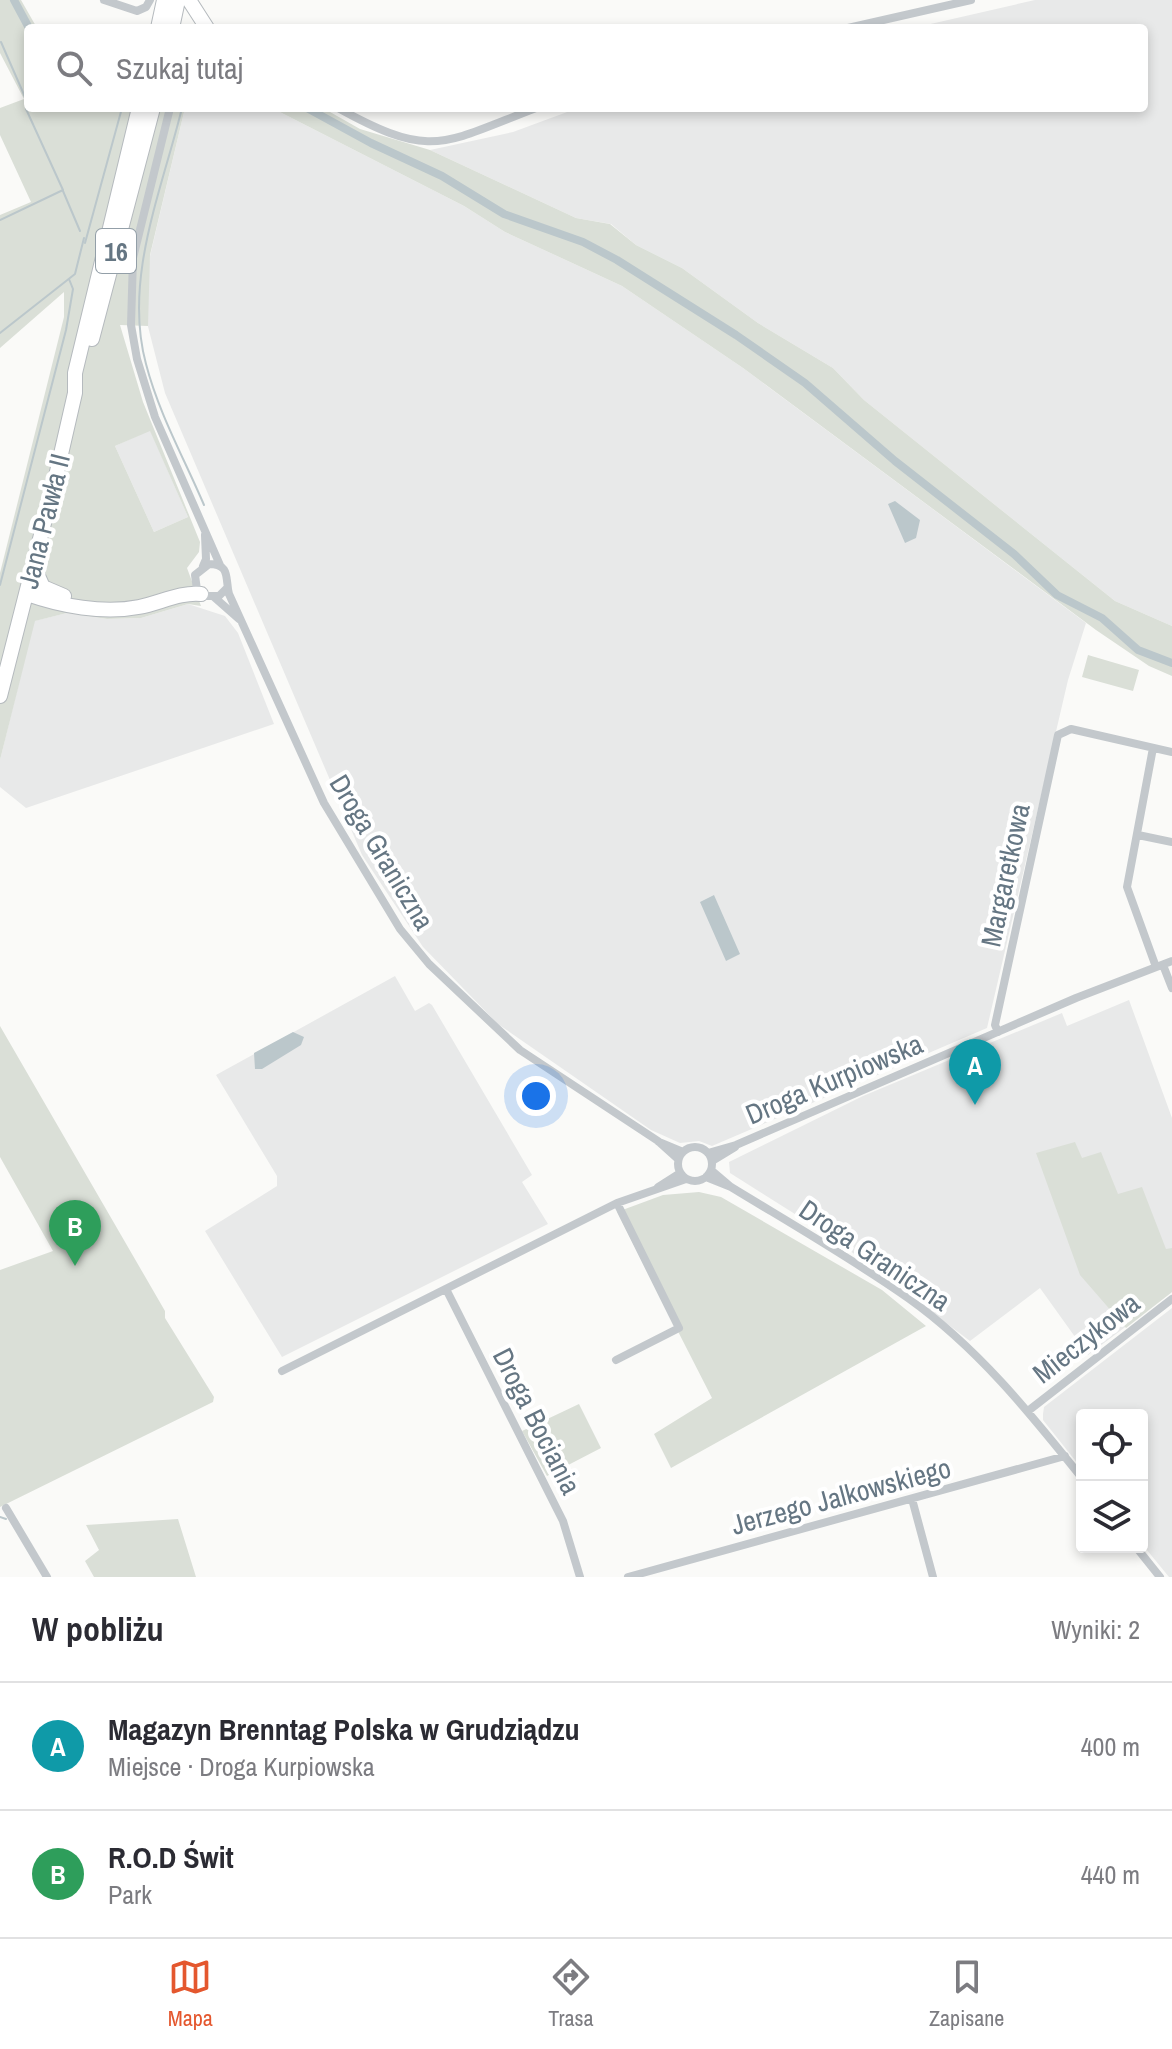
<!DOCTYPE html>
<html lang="pl">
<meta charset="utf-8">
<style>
body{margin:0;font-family:"Archivo Narrow",sans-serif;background:#f7f7f7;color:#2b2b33}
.controls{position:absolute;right:24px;bottom:24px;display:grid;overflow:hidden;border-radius:8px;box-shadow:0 4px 12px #0003}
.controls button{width:72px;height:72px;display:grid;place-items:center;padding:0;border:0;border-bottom:2px solid #e1e1e2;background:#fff;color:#2b2b33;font:40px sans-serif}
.you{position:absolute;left:536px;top:1096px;width:28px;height:28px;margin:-20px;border:6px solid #fff;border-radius:50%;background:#1a73e8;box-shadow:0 0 0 12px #1a73e833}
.badge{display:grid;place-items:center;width:52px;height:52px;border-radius:50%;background:#e4572e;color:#fff;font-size:26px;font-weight:700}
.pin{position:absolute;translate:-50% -66px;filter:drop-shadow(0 2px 4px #0008)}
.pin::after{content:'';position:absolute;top:42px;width:28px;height:24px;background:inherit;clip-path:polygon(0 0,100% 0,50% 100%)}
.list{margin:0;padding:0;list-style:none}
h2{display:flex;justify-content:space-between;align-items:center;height:104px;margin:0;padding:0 32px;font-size:34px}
h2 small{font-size:26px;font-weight:400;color:#7c7c81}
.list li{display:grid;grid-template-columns:52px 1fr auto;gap:24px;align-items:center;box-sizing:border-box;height:128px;padding:0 32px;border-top:2px solid #e1e1e2}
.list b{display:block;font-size:30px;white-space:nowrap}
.list p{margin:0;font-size:26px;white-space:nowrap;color:#7c7c81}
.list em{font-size:26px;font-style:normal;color:#7c7c81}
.icon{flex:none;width:44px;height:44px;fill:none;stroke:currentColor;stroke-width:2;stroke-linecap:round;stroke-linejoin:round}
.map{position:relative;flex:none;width:1172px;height:1577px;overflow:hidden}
.search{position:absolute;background:#fff;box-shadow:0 4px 12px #0003;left:24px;right:24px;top:24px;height:88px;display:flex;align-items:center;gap:20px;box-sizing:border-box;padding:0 28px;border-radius:8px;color:#7c7c81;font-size:30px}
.sheet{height:360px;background:#fff}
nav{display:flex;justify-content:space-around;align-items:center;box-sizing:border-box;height:112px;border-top:2px solid #e1e1e2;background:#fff;font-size:22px;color:#7c7c81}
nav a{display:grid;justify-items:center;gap:4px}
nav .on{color:#e4572e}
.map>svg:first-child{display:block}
</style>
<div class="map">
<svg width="1172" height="1577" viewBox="0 0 1172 1577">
<rect width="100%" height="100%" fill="#fafaf8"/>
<path fill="#e8e9e9" d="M1035,0H1172V626L1115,601L864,400L833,368L758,323L682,268L636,245L611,224L576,218L430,150L513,132L578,108H1144V28H913Z
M185,108H272L464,206L505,232L622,286L743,368L1086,623L1068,680L987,1028L712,1146L699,1141L680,1143L651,1130L498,1024L423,947L362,855L165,393L143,307L150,256Z
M150,430L188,517L154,532L115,446Z
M188,604L225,616L238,633L274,724L26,808L0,787V760L34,621L67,613L107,619L141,618Z
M395,976L415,1011L429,1003L432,1005L532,1175L522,1182L548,1224L282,1357L205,1231L277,1186V1176L216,1075Z
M1129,1000L1172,1118V1292L1088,1355L1040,1288L970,1341L833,1238L730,1173L729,1162L863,1096L1062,1013L1067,1026Z
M1172,1308V1577H1169L1142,1544V1415H1082V1469L1043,1420V1414L1044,1407Z"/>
<path fill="#dadfd7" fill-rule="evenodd" d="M0,0H21L37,28H28V108H185L150,255L148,326L120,325L143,402L200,542L199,552L187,568L201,606L188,604L141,618L107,619L67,613L35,621L0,760V573L64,317V292L0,348V215L31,202L0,135V108L24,99L0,53ZM150,431L188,517L154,532L115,446Z
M272,108H323L360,129L430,150L576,218L610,224L636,245L682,268L758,323L833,368L864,400L1115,601L1172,626V676L1149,666L1096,630L743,368L622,286L505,232L464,206Z
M1088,655L1139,670L1133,691L1082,677Z
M0,1026L165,1311V1318L214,1397L213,1402L0,1507V1270L53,1251L0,1157Z
M1075,1142L1082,1158L1101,1152L1118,1194L1142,1187L1166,1249L1172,1248V1292L1126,1328L1080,1275L1036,1153Z
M699,1192L721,1197L882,1290L926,1326L671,1468L654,1434L712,1398L617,1212L663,1195Z
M579,1404L601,1448L547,1476L522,1431Z
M178,1519L196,1577H94L85,1561L99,1550L86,1525Z"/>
<path fill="#bbc7cb" d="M895,501L920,520L916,538L905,543L888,504Z
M714,895L740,954L726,961L700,902Z
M293,1032L304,1037L301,1045L262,1069H255L254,1053Z"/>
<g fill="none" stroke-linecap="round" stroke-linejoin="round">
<path stroke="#bbc7cb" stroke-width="2" d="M1,42L25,97
M182,108C162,190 123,279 146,364C159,414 184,458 204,505
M63,191L80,231
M0,220L63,190L26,109
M85,243L122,108
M0,333L75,274L84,238
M0,585L66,330L73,289L69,279
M0,1517L6,1519"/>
<path stroke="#bbc7cb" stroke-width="8" d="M14,0L29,28
M307,108L371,143L442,176L504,214L583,242L617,260L736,335L805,383L895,461L1014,554L1057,595L1102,618L1138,650L1172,663"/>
<g stroke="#b5babe" stroke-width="16">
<path id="primary" d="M189,0L207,28
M158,28L164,0
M172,28L178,0
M92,339L153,108
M34,567L43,587L64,596
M27,594C61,606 103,614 139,607C160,603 180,592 201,594
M0,696L56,476L75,393V373L139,108"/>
</g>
<path stroke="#c3c8cc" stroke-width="8" d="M104,0L137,11L146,7L150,0
M848,28L971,0
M170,108L133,258L131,325L137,359L155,417L220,565
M338,108C432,160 442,144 536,108
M203,566L206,559L205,535
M227,588L219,596H205L197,590L195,575L209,564C231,564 225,579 229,594L324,803L400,929L429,964L520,1050L658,1141L678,1159
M214,597L239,619
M1153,748L1127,887L1156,967
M1138,835L1172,842
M1163,965L1172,988
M998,1032L995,1025L1058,735L1071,729L1172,752
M659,1142L683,1152
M678 1164a17 17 0 1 1 34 0a17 17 0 1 1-34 0Z
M708,1153L736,1145L1076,998L1172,961
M712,1161L735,1147
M711,1170L731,1187C790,1223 851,1258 908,1298C977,1347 1030,1413 1082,1478
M706,1177L731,1187
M658,1187L680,1173
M446,1289L563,1521L580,1577
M616,1360L679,1328L617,1203
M282,1371L617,1203L686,1179
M1028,1411L1172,1299
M912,1499L933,1577
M6,1508L47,1577
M1136,1547L1160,1577
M628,1577L1065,1456"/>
<use href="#primary" stroke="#fff" stroke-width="14"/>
</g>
<g text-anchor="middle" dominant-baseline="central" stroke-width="8" stroke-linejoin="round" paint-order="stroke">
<rect fill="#fff" stroke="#939fa8" stroke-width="2" x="96" y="229" width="40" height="44" rx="6"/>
<g font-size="26" font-weight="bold" fill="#657683">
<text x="116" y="251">16</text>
</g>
<g font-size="28" fill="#657683" stroke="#fff">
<text transform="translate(44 521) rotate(-76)">Jana Pawła II</text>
<text transform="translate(382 852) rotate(59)">Droga Graniczna</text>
<text transform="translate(1005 875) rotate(-78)">Margaretkowa</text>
<text transform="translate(834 1079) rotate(-23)">Droga Kurpiowska</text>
<text transform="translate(875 1255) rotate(34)">Droga Graniczna</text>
<text transform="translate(1086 1338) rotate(-38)">Mieczykowa</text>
<text transform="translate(537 1421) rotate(63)">Droga Bociania</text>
<text transform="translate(841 1496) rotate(-15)">Jerzego Jalkowskiego</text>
</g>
</g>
</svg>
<div class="controls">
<button><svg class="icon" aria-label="locate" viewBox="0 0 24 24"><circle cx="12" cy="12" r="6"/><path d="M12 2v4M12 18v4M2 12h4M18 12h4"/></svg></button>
<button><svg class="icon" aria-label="layers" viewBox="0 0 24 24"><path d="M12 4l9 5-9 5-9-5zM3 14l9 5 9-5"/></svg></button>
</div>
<div class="you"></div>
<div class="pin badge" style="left:975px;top:1105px;background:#0f9aa8">A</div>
<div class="pin badge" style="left:75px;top:1266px;background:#2e9e5b">B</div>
<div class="search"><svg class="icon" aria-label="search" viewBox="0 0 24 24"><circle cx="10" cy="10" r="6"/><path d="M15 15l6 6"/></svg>Szukaj tutaj</div>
</div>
<section class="sheet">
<h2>W pobliżu<small>Wyniki: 2</small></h2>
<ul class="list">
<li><span class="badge" style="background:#0f9aa8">A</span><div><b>Magazyn Brenntag Polska w Grudziądzu</b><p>Miejsce · Droga Kurpiowska</p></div><em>400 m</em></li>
<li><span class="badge" style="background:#2e9e5b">B</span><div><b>R.O.D Świt</b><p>Park</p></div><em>440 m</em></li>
</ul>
</section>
<nav>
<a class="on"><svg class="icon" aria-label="map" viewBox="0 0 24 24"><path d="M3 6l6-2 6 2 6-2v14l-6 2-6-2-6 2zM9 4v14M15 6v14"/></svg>Mapa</a>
<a><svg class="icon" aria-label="directions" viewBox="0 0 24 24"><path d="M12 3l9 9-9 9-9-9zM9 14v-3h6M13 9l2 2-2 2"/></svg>Trasa</a>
<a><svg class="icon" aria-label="saved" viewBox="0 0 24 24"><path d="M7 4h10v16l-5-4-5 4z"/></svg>Zapisane</a>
</nav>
